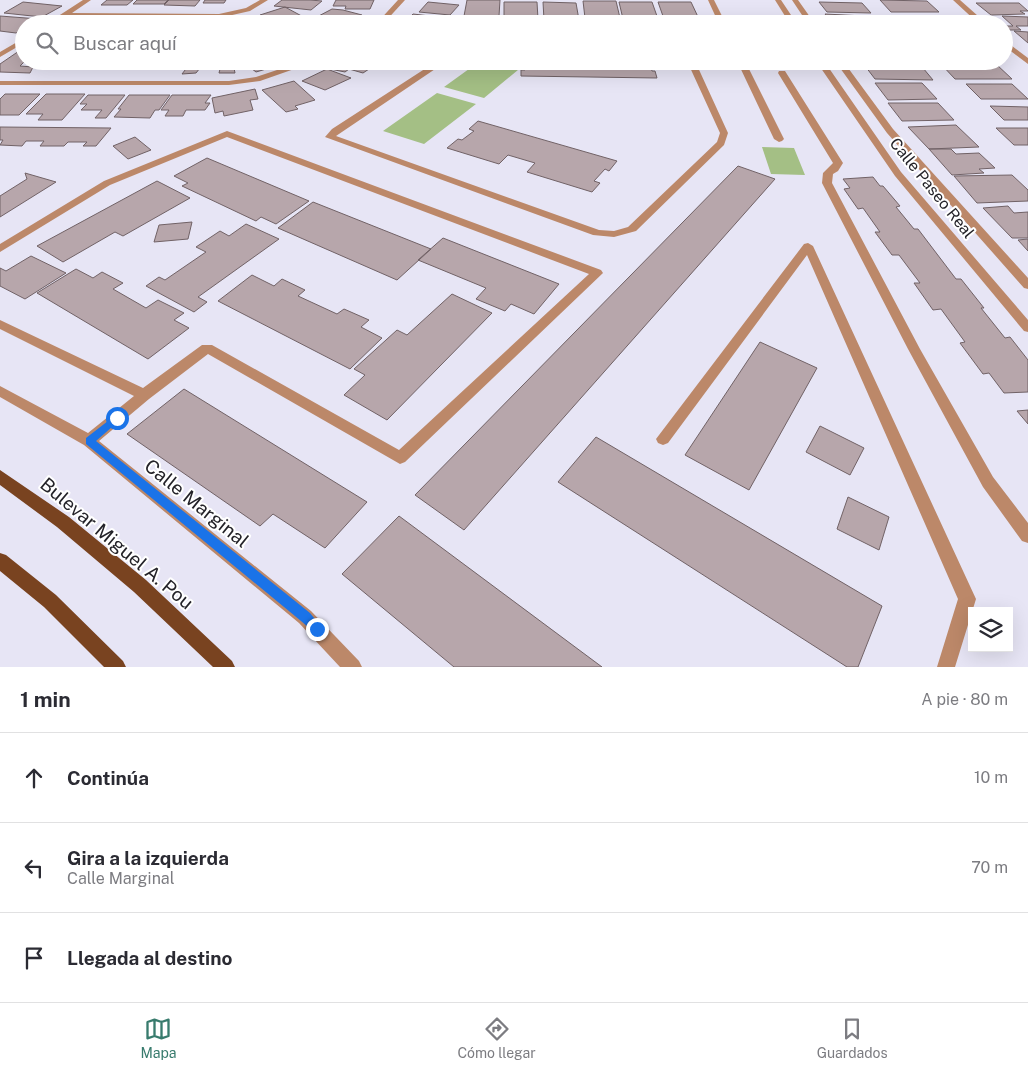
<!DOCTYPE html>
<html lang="es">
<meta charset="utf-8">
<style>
body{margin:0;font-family:"Public Sans",sans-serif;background:#f7f7f7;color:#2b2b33}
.controls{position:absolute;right:15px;bottom:15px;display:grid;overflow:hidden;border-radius:0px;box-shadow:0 5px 20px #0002}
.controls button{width:45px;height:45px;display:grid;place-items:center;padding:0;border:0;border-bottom:1px solid #e1e1e2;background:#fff;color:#2b2b33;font:25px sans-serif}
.stop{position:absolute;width:15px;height:15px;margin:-11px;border:4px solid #1a73e8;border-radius:50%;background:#fff}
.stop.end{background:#1a73e8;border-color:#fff;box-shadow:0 1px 5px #0008}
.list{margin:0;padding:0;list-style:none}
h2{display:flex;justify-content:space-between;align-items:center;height:65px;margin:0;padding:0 20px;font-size:21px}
h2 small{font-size:16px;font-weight:400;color:#7c7c81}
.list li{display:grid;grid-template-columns:32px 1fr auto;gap:15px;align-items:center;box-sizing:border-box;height:90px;padding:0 20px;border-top:1px solid #e1e1e2}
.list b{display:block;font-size:19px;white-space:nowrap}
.list p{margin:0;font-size:16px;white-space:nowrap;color:#7c7c81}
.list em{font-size:16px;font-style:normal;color:#7c7c81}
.icon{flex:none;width:28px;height:28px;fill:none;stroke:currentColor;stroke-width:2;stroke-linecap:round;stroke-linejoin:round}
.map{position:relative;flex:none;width:1028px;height:667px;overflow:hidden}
.search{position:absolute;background:#fff;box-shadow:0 5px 20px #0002;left:15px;right:15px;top:15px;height:55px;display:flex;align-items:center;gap:12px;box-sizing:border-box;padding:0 18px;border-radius:28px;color:#7c7c81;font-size:19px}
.sheet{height:335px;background:#fff}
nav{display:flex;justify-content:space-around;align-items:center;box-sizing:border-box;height:70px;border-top:1px solid #e1e1e2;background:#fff;font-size:14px;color:#7c7c81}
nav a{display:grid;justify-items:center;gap:2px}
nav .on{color:#387b6d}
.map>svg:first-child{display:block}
</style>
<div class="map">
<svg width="1028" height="667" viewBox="0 0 1028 667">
<rect width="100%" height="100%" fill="#e7e5f5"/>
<path fill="#a4bf85" d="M730,16H770L775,24H734Z
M480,61H509L524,65L484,98L444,87Z
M761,61H802L808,69H766Z
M437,93L476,104L424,144L383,131Z
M762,147L794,148L805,175L771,174Z"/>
<path fill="#b7a6ab" stroke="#716266" d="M107,0H133L127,5H101Z
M137,0H168L164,4H133Z
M169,0H200L195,6L164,5Z
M205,0H226L224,3H203Z
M282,0H310L322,1L311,10L274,6Z
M336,0H374L370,9H345L346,6H333Z
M467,0H500L499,16H464Z
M880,0L927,1L939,12H891Z
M583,1H616L620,18H585Z
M23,2L62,6L42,17L4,13Z
M428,2L459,5L450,15L419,12Z
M504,2H537L538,19H504Z
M543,2L576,3L579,20H544Z
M619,2H652L658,19H623Z
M658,2H691L699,19H664Z
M819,2L862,3L871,13L827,12Z
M976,3H1019L1028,11H1020L1025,14L991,15Z
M285,7L309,20L298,24H274L260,15Z
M332,9L343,10L362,15L346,24H331L313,19Z
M413,14L430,16L428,18L443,20L440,24H406L408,21H406Z
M825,14L884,17L889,24H835L832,23Z
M0,16L39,19L32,24H24V29L16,33L0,31Z
M901,16L946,17L954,24H908Z
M1002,16L1028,17V26H1016L1021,30H1009L1004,26H1013Z
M254,19L262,24H237Z
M1014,31L1028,32V43Z
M19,51H24L25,61L20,66L33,67L30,73L0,72V64Z
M42,61H80L72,68H35Z
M80,61H118L111,69L72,68Z
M124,61H152L147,66H120Z
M156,61H186L182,67H152Z
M192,61L233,63L235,73H219L220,69L200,68L196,73L182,74Z
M242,61H288L290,62L256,72Z
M342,61H373L369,64L375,65L363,73L349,69L345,72L330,69Z
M525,61H653L649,62L652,71H655L657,78L521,76V70H525Z
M862,62H918L933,80L875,79Z
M940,63L996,64L1012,79H955Z
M327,69L351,78L325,90L302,81Z
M294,81L315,100L295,106L298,109L286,112L262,90Z
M875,83H922L937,99L888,100Z
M966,84H1012L1028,99H981Z
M255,89L258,99L250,100L253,110L224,116L223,111L215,113L212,98Z
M5,94H40L19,115H0V99Z
M46,94H85L62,120H38L43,114H26Z
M88,95H125L106,118H95L102,110H81L87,104H80Z
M129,95H170L159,110H155L150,118L114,117L121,109H118Z
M172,95H211L205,103H210L205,110H186L183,116H165L169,110H161Z
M888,103H938L954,120L902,121Z
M990,106L1028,107V120H1004Z
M478,121L617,161L609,171L605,169L594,181L600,183L592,192L527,172L535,163L508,155L499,164L447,148L458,139L462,140L474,131L469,129Z
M956,125L979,147L929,149L908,127Z
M0,127L111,128L96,146H83L87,142H68L64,146H40L44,141H26L22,146L0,145L3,140H0Z
M996,128H1028V145H1014Z
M135,137L151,150L128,159L113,146Z
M929,149H951L956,154L979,153L995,168L979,169L984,173L952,175Z
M207,158L309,201L276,224L261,217L256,221L182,186L188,183L174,176Z
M738,166L775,179L464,530L415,495Z
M25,173L56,182L0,217V196L27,179Z
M1012,175L1028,190V201L977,203L954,176Z
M873,177L880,186H883L900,206L896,207L914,229H918L956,279H961L984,308H981L1005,338L1010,337L1028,360V392L1004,393L989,373L983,374L960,343L965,342L941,309L933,310L914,283H920L899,255H892L875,232H880L863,208L858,209L844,189L850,188L843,179Z
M157,181L190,198L123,236L115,232L63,262L37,246Z
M313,202L431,249L397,280L278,228Z
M1008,206L1014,213L1028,212V238H1012L983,208Z
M192,222L188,239L154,242L159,225Z
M246,224L279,239L198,297L207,302L194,312L146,286L159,277L165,280L206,252L196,247L220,231L229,236Z
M443,238L559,284L534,314L511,304L505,311L476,299L486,288L418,260Z
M1028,239V251L1018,240Z
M31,256L66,273L25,299L0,286V268L6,271Z
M76,269L93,278L102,272L123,283L113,289L146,308L158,300L184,313L174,320L189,328L148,359L37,293Z
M252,275L274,286L282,279L305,290L298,296L337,314L344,309L369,320L361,327L382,338L350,369L218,301Z
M452,294L492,313L387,420L344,395L365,375L354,369L397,330L407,335Z
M760,342L817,368L749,490L685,455Z
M184,389L367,502L325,548L273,514L260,526L127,434Z
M1028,410V424L1017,411Z
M820,426L864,448L850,475L806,452Z
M596,437L882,606L858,667H847L558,482Z
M848,497L889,517L879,550L837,529Z
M399,516L602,667H454L342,574Z"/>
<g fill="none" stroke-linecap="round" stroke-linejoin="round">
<path fill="#bc8869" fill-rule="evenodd" d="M83,0H91L72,13L219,14L246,8L260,0H268L250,11L219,18L65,17L54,24H46Z
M398,0H405L383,24H376Z
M708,0H714L726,24H719Z
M775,0H781L797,24H790Z
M792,0H798L815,24H808Z
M953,0H960L987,24H979Z
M24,38V43L0,57V52Z
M1004,40L1028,58V64L1004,46Z
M304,61H317L260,81L229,85H0V81H229L256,77Z
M437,61H447L336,136L599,230L614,231L628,227L717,142L720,133L687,61H695L728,133L724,145L636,231L614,237L593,235L325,137L332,129Z
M737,61H745L784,139L782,141L779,142L774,139Z
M816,61H824L901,172L1028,320V332L1024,331L895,176Z
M835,61H843L893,129L1028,278V289L1024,288L887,133Z
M779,71H785L843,163L838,171L833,174L832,183L920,349L993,477L1028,523V543L1022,541L983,487L908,349L822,183L823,173L833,163L778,73Z
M227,131L601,270L603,273L405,462L400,464L208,354L149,399L99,441L311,611L359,661L362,667H340L299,623L84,445L0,397V386L88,433L134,396L0,329V320L143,388L202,345H212L399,450L589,274L227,137L110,185L0,252V244L104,181Z
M808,243L813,246L976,599L955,667H937L958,599L807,255L668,443L663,445L658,443L656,439L804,244Z"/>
<path fill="#794320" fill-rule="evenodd" d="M0,470L69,517L146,580L232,661L235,667H213L134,592L57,527L0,485Z
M0,553L6,555L56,595L123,661L126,667H104L44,607L0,571Z"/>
</g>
<path fill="#1a73e8" d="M117,414L121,418L120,420L96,441L310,613L323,629L321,633L317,635L301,621L86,444V438Z"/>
<g text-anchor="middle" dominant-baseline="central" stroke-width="4" stroke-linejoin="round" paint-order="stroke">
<g font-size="16" fill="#242329" stroke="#fff">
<text transform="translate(932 188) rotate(51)">Calle Paseo Real</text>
</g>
<g font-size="19" fill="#242329" stroke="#fff">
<text transform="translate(197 503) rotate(39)">Calle Marginal</text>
<text transform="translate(117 543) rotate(40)">Bulevar Miguel A. Pou</text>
</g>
</g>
</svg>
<div class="controls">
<button><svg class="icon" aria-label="layers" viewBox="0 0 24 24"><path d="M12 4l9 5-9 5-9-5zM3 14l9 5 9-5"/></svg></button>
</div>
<div class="stop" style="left:117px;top:418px"></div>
<div class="stop end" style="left:317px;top:629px"></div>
<div class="search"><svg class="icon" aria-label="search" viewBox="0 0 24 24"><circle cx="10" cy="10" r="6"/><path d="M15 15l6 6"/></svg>Buscar aquí</div>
</div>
<section class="sheet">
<h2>1 min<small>A pie · 80 m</small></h2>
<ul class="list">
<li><svg class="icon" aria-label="ahead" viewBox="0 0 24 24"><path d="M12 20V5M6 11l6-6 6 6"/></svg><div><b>Continúa</b></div><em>10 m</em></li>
<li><svg class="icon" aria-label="left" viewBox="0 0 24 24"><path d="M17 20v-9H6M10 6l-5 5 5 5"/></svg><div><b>Gira a la izquierda</b><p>Calle Marginal</p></div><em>70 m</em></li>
<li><svg class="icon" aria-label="arrive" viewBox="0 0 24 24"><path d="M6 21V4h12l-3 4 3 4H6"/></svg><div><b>Llegada al destino</b></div></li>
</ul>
</section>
<nav>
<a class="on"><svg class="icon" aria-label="map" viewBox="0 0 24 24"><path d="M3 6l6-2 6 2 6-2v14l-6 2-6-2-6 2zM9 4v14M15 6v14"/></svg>Mapa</a>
<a><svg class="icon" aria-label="directions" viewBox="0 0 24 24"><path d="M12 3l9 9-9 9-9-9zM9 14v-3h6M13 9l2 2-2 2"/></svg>Cómo llegar</a>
<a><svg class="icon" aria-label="saved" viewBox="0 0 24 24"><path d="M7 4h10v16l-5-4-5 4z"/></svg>Guardados</a>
</nav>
